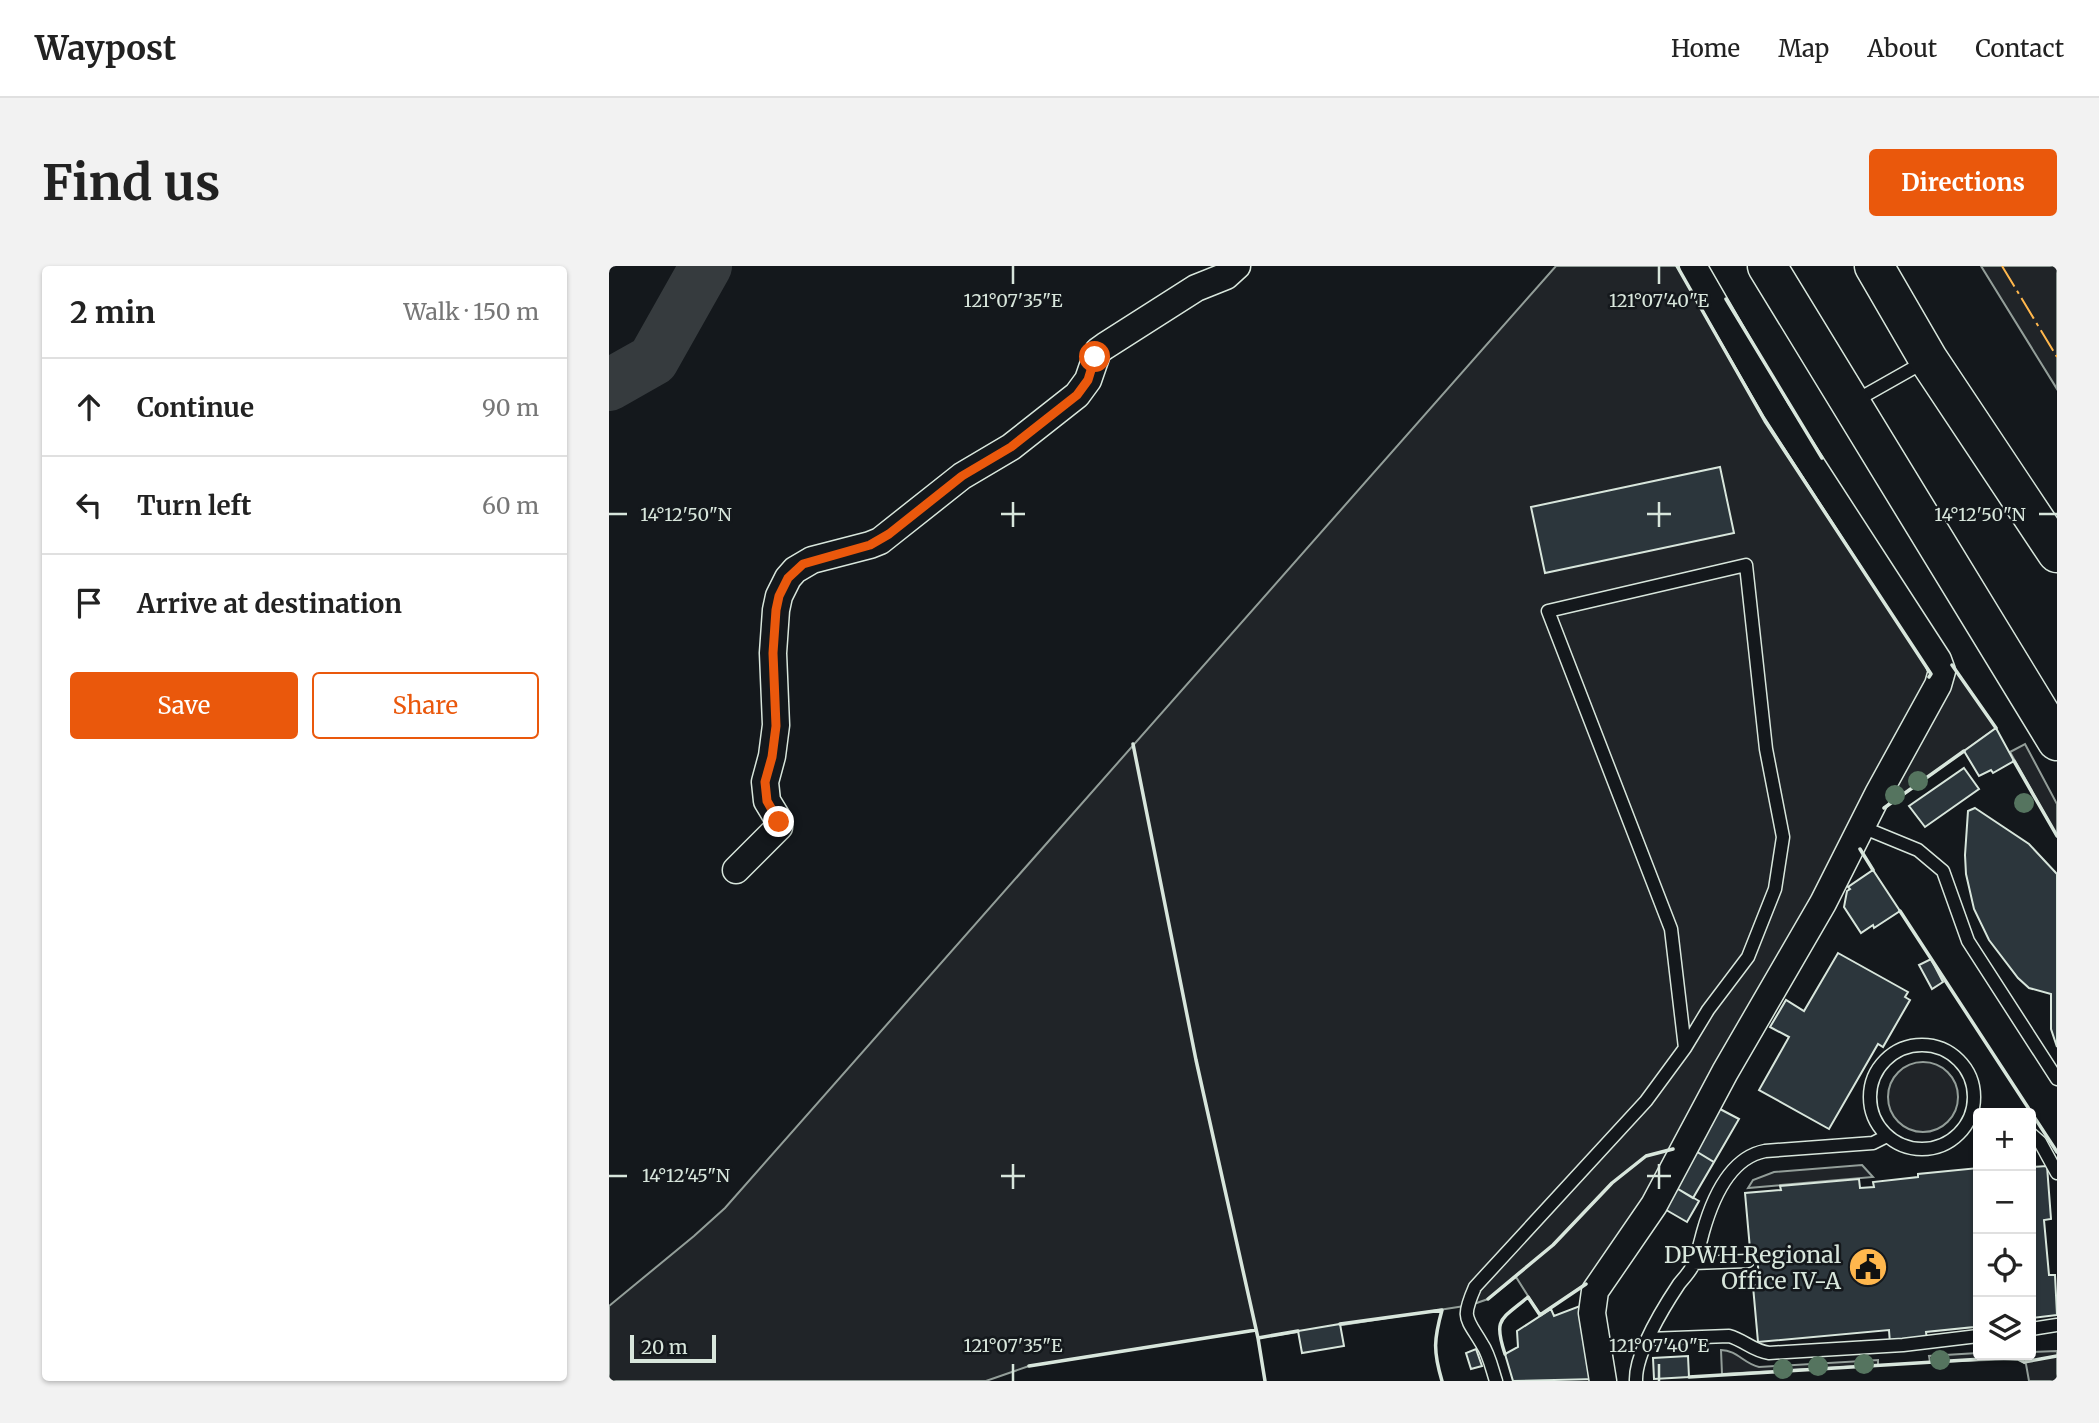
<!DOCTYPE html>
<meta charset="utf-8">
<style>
body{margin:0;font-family:Merriweather,serif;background:#f2f2f2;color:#222}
.controls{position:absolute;right:21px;bottom:21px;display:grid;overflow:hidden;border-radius:7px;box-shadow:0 2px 5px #0004}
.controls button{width:63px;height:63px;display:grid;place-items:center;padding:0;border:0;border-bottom:2px solid #e0e0e0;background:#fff;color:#222;font:35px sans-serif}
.scale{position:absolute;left:21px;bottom:18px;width:86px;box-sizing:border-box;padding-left:7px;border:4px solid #d8e6dc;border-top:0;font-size:19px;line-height:24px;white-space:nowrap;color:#d8e6dc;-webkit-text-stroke:5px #14181c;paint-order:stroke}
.stop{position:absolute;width:21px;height:21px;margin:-16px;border:5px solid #ea580c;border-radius:50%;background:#fff}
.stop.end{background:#ea580c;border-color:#fff;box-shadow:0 2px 7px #0008}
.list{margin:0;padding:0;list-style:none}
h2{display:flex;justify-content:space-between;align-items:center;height:91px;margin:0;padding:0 28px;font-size:30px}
h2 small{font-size:23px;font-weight:400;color:#767676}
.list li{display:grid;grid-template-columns:46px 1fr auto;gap:21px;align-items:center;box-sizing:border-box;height:98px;padding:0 28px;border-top:2px solid #e0e0e0}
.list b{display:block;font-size:26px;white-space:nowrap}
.list em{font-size:23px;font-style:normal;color:#767676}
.actions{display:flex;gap:14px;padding:21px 28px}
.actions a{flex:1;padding:16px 0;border:2px solid #ea580c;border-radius:7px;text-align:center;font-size:24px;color:#ea580c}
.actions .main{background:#ea580c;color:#fff}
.icon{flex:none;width:38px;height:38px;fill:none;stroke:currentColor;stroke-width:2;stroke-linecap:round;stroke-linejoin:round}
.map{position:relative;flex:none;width:1448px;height:1115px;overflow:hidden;border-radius:7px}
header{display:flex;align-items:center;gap:42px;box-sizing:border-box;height:98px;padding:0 35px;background:#fff;border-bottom:2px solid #e0e0e0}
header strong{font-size:33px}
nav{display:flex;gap:38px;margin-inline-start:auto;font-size:24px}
.intro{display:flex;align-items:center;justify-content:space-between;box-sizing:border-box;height:168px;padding:0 42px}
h1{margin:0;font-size:49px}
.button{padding:18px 32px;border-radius:7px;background:#ea580c;color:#fff;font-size:24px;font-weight:700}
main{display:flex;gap:42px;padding:0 42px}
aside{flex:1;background:#fff;border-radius:7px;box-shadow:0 2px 5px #0004}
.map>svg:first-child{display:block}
</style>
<header>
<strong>Waypost</strong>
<nav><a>Home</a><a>Map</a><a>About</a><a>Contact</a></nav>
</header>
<div class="intro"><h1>Find us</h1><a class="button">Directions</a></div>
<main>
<aside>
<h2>2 min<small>Walk · 150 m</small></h2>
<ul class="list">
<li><svg class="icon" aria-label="ahead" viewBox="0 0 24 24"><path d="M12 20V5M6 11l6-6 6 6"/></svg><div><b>Continue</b></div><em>90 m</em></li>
<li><svg class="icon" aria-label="left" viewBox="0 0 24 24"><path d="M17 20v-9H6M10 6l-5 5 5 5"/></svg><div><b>Turn left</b></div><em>60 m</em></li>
<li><svg class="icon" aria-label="arrive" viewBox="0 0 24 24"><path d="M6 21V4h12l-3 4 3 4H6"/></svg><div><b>Arrive at destination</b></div></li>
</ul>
<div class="actions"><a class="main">Save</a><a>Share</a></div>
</aside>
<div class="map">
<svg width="1448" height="1115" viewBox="0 0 1448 1115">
<rect width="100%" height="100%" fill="#14181c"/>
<path fill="#202428" stroke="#939e99" stroke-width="2" d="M947,0H1068L1156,155L1322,408L1036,941L985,1012L931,1049L907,1011L879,1033L862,1039L649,1072L647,1064L420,1100L377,1115H0V1040L85,970L116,942Z
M1372,0H1448V123Z
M1336,389L1387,462L1270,546Z
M1416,478L1448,538V570L1401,486Z
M1279 831a35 35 0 1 1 70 0a35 35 0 1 1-70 0Z
M1253,899L1264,911L1139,922L1144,914L1165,906Z
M1112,1084C1128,1084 1135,1098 1150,1101L1269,1094V1099L1113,1108Z
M1448,1085V1115H1420L1417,1098L1409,1093L1321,1096L1320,1090L1369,1087L1422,1089V1086Z"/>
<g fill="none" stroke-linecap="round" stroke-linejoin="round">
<path stroke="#363b3e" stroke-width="52" d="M0,119L44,94L97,0"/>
</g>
<path fill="#2c363c" stroke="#d8e6dc" stroke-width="2" d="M1111,201L1125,267L936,307L922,241Z
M1387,462L1405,495L1384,507L1382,504L1370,510L1355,485Z
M1355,502L1370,523L1316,561L1300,540Z
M1366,542L1420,578L1448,608V781L1442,763V728L1420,722L1409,712L1380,674L1365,643L1357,608L1356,589L1359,545Z
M1264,604L1291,645L1265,662L1264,659L1252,667L1235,641L1238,625L1241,623L1239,621Z
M1229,687L1299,726L1296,731L1301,734L1274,781L1269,778L1220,863L1150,824L1180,771L1161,761L1177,734L1195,745Z
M1322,693L1334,716L1323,723L1310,699Z
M1111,843L1130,853L1105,896L1085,884Z
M1085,884L1105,896L1084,932L1064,920Z
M1438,900L1442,953L1435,954L1440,1009H1446L1448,1049L1422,1052V901Z
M1369,902V1056L1365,1057V1061L1317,1066L1318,1074L1281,1078L1280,1064L1149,1076L1144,1020L1151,1019L1147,982L1141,983L1136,927L1172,924L1171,920L1250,913L1251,922L1265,921L1264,916L1309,911V908Z
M1064,920L1090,935L1078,956L1052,941Z
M971,1040L990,1096L987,1113L904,1115L896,1088L909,1081L908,1065L942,1043L945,1050Z
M731,1058L735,1080L693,1087L689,1065Z
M867,1083L873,1100L862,1103L857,1087Z
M1079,1090L1080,1111L1045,1113L1044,1092Z"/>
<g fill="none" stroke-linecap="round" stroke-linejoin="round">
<g stroke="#d8e6dc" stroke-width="15">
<path id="lane" d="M1246,135L1315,96
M1253,561L1309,584L1334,605L1359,675L1448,813
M1261 831a52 52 0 1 1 104 0a52 52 0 1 1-104 0Z
M1422,868L1431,876L1448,907
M1084,997L1139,995
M1422,1063L1448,1059
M1039,1073L1120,1070C1135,1074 1144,1085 1160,1087L1294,1079L1369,1070
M887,1115C883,1103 880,1088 873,1078C857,1051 852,1053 866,1021L1037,835L1076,782L1062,663L939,345L1137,299L1157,483L1174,571L1166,623L1139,691L1099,744L1076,782
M1027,1115C1026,1088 1054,1042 1070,1018C1074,1013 1079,1008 1083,1001C1088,991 1091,977 1094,966C1103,934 1120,892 1156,885L1264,877L1278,870"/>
</g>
<g stroke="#d8e6dc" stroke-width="29">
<path id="street" d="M127,604L170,561L169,553L158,535L156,516L163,490L167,459L164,387L167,344L170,330L179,312L186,304L203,294L261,279L271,275L353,210L402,181L468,129L479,114L489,85L496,80L587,22L617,10L628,0
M994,1115L983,1047L986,1025L1045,939L1116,806L1214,637L1269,528L1329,419L1333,405L1329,394L1167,144L1084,0"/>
</g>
<g stroke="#d8e6dc" stroke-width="41">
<path id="highway" d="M1158,0L1448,475
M1265,0L1319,93L1448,287"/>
</g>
<use href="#lane" stroke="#14181c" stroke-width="12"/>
<use href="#street" stroke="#14181c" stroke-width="26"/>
<use href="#highway" stroke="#14181c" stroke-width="38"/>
<path stroke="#d8e6dc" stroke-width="3.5" d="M1068,0L1156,155L1322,408L1320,411
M1117,33L1213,192
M1343,399L1387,462
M524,478L587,794L649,1072L689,1065
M1405,495L1448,570
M1275,542L1355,485
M1251,583L1264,604
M1291,645L1448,886
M879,1033L944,979L1003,917L1037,890L1064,883
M731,1058L833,1044C825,1073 824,1085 833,1115
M649,1072L656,1115
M896,1088C884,1052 892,1054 919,1031L931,1049L977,1018
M420,1100L647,1064
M1080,1111L1390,1092L1409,1093L1415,1096L1448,1090"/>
<path stroke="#ffb74d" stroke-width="2" stroke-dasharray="24 5 3.5 5" stroke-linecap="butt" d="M1393,0L1448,91"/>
</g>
<g fill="#55745f">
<circle cx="1309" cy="515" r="10"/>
<circle cx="1286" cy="529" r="10"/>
<circle cx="1415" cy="537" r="10"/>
<circle cx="1331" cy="1094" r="10"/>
<circle cx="1255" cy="1098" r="10"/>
<circle cx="1209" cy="1100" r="10"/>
<circle cx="1174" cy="1103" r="10"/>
</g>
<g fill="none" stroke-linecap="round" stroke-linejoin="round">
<path stroke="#ea580c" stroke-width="9" d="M170,556L158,535L156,516L163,491L167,460L164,387L167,344L170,330L179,312L194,298L261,279L280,268L353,210L402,181L468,129L479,114L486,91"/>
</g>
<path fill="none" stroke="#d8e6dc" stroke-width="2.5" d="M404,0V18M1050,0V18M404,236V261M1050,236V261M0,248H18M392,248H416M1038,248H1062M1430,248H1448M404,898V923M1050,898V923M0,910H18M392,910H416M1038,910H1062M404,1098V1115M1050,1098V1115"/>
<defs>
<g id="civic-disc" transform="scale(2.0125)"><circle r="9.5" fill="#ffb74d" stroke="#14181c"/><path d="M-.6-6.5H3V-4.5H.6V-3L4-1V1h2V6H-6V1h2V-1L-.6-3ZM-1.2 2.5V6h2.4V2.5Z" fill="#111"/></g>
</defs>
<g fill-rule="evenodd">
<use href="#civic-disc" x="1259" y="1001"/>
</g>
<g text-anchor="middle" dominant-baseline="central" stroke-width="5" stroke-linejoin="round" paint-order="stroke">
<g font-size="23" fill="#d8e6dc" stroke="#14181c" text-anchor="end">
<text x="1232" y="988">DPWH Regional<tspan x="1232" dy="26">Office IV-A</tspan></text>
</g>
</g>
<g font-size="18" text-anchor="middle" fill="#d8e6dc" stroke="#14181c" stroke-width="5" stroke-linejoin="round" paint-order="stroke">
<text x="404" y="41">121°07'35"E</text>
<text x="1050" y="41">121°07'40"E</text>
<text x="77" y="255">14°12'50"N</text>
<text x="1371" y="255">14°12'50"N</text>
<text x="77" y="916">14°12'45"N</text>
<text x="404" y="1086">121°07'35"E</text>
<text x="1050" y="1086">121°07'40"E</text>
</g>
</svg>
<div class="controls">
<button>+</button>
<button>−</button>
<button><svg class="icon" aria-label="locate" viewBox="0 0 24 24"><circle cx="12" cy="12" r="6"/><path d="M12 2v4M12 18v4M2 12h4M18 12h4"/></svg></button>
<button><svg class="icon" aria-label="layers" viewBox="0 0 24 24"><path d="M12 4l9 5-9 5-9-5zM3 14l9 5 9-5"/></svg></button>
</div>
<div class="scale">20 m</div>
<div class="stop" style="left:486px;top:91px"></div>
<div class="stop end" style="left:170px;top:556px"></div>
</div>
</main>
